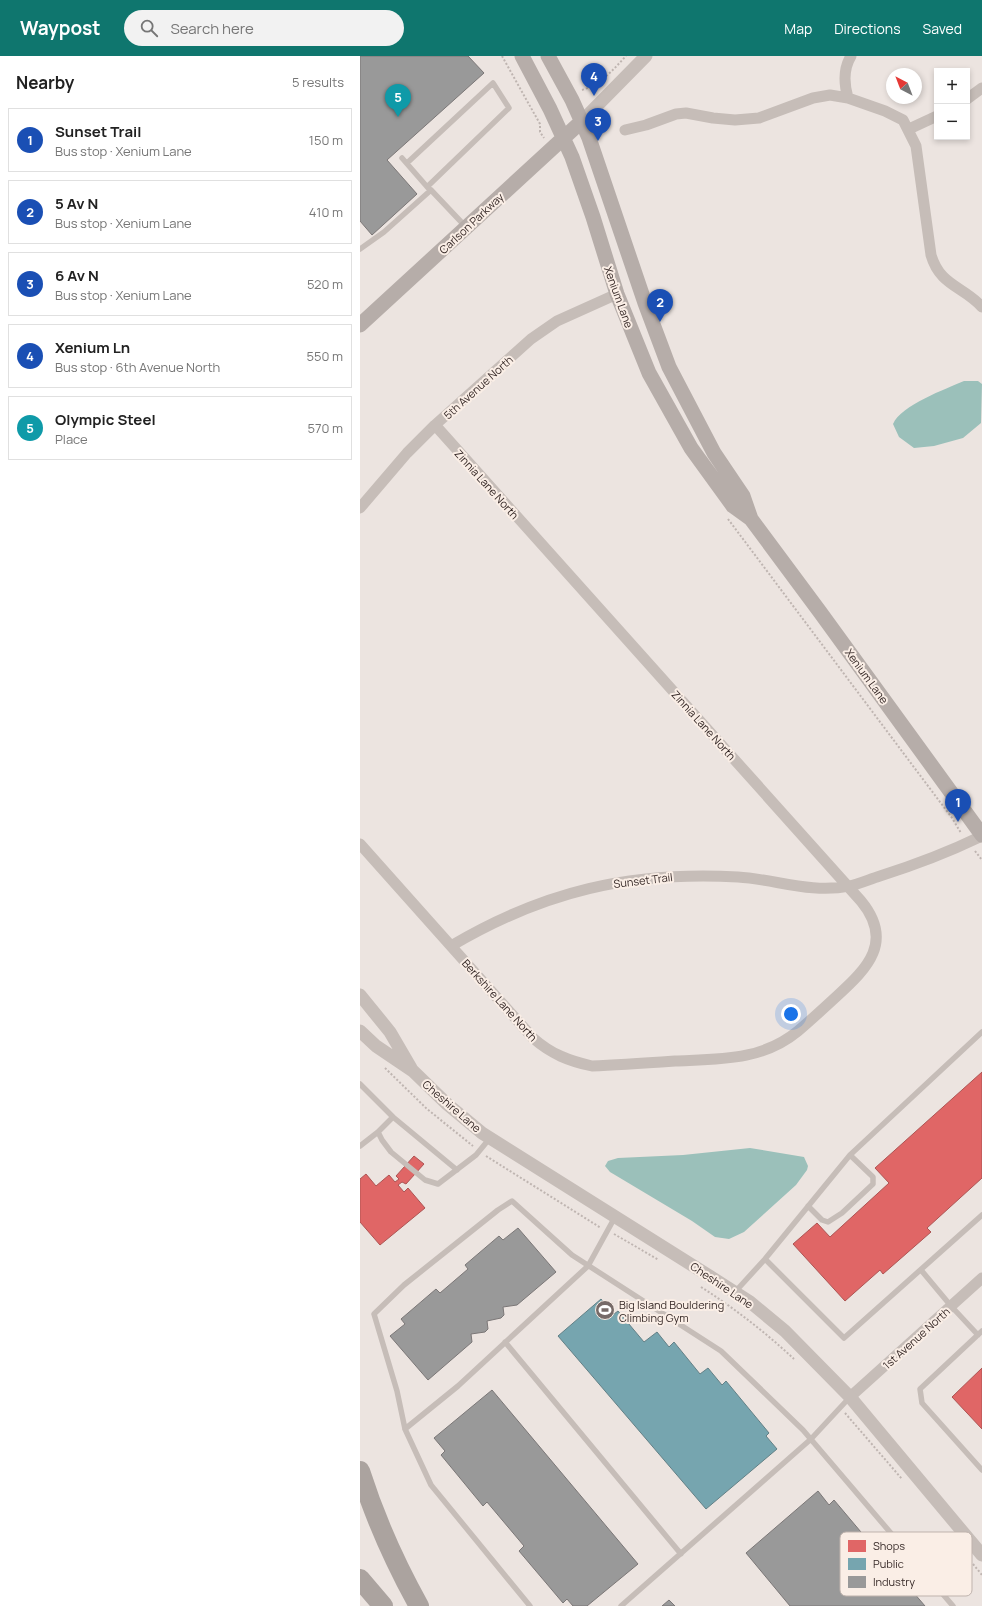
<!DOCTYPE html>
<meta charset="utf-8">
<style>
body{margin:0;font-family:Manrope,sans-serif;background:#f2f2f2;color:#222}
.controls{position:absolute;right:12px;top:12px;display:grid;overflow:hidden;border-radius:0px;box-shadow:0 2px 6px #0003}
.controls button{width:36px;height:36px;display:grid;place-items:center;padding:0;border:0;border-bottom:1px solid #e0e0e0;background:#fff;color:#222;font:20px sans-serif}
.compass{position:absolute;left:526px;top:12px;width:36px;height:36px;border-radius:50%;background:#fff;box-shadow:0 2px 6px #0003;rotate:318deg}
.you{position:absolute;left:431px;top:958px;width:14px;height:14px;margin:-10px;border:3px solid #fff;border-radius:50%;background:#1a73e8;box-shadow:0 0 0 6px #1a73e833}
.badge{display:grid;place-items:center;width:26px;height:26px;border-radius:50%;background:#0f766e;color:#fff;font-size:13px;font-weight:700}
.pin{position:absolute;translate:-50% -33px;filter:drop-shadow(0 1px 2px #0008)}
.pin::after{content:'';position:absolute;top:21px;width:14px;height:12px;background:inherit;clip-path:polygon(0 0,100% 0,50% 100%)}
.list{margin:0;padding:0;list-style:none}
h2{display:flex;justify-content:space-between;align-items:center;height:52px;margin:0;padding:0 16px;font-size:17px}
h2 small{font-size:13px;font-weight:400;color:#767676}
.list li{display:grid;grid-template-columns:26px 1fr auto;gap:12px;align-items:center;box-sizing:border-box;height:64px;margin:0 8px 8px;padding:0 8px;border:1px solid #e0e0e0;border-radius:0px}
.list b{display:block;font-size:15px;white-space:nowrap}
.list p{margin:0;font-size:13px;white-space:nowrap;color:#767676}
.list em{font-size:13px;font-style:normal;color:#767676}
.icon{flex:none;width:22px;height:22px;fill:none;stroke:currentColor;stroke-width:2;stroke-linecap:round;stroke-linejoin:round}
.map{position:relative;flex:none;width:622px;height:1550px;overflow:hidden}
header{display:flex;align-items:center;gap:24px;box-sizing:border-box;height:56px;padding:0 20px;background:#0f766e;color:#fff}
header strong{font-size:19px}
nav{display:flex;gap:22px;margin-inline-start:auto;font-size:14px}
.search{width:280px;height:36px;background:#f2f2f2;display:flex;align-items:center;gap:10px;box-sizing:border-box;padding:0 14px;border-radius:22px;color:#767676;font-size:15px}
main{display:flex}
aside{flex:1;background:#fff}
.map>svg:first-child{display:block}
</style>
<header>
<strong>Waypost</strong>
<div class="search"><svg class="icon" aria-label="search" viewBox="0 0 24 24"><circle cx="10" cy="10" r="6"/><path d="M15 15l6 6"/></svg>Search here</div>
<nav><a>Map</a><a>Directions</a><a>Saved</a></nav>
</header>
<main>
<aside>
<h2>Nearby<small>5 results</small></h2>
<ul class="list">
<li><span class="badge" style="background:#1a4fb4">1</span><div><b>Sunset Trail</b><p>Bus stop · Xenium Lane</p></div><em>150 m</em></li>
<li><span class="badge" style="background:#1a4fb4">2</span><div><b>5 Av N</b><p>Bus stop · Xenium Lane</p></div><em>410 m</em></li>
<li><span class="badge" style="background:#1a4fb4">3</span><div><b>6 Av N</b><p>Bus stop · Xenium Lane</p></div><em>520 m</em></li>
<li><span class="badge" style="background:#1a4fb4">4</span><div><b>Xenium Ln</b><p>Bus stop · 6th Avenue North</p></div><em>550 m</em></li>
<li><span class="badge" style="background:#0f9aa8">5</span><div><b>Olympic Steel</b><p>Place</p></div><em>570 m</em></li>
</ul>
</aside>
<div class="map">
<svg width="622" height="1550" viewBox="0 0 622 1550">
<rect width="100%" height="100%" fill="#ece4e0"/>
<path fill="#9bc0ba" d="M604,325H618L622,328L621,367L603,382L574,390L554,392L539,381L533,368C541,349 586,333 604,325Z
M390,1092L444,1101L448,1110L447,1114L436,1129L384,1176L369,1183L355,1181L332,1165L250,1116L245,1110L248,1105L258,1102L323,1099Z"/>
<path fill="#e06666" stroke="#ad5453" d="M622,1016V1122L567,1172L571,1176L523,1218L520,1214L485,1245L433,1188L457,1167L470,1181L529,1127L515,1112Z
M54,1100L64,1108L46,1128L42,1126L38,1129L44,1136L48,1132L65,1152L20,1189L0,1166V1123L6,1118L16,1130L29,1119L35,1126L39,1123L36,1120Z
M622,1312V1373L592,1341Z"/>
<path fill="#76a5af" stroke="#638086" d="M241,1243L254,1258L258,1255L284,1286L297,1276L309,1291L314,1286L340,1318L348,1312L362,1329L366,1325L409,1377L406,1380L417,1393L346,1453L198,1280Z"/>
<path fill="#999" stroke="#7b7777" d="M0,0H108L124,17L27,104L57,138L12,179L0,165Z
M158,1172L196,1216L157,1249L143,1251L144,1259L141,1262L127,1265L128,1273L125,1276L111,1278L112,1286L68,1324L30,1280L45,1268L41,1263L76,1233L80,1237L108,1213L105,1209L139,1180L143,1184Z
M132,1334L278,1508L227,1550H213L207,1543L203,1547L159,1495L164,1490L127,1446L123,1450L81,1399L85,1395L74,1382Z
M458,1435L469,1449L474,1444L517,1495L512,1499L536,1528L542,1523L565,1550H430L386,1497Z
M309,1544L315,1550H302Z"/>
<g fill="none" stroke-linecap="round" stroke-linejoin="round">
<path stroke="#bfb5b1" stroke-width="2" stroke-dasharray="2 2" stroke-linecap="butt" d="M142,0L180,68V76L184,82
M222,34C241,28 253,14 266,0
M368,463L592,762L601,777
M615,795L622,804
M25,1012L67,1053L113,1090
M126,1100L241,1172
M254,1178L299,1204
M341,1231C374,1252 405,1276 434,1303
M485,1357L542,1423
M613,1508L622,1519"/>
<path stroke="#c6bdb8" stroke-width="5.5" d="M42,102L69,133
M47,107L133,27L149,52L68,130
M0,193L24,176L71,134L105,170
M0,1028L33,1061L18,1076L0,1090
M33,1061L97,1114
M18,1076L22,1084L31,1096L65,1124L78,1128L116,1099L130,1082
M448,1150L462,1164L468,1166L482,1157L513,1128V1121L490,1099
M405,1203L484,1282L622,1159
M561,1214L591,1250L618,1279
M375,1236L405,1203L490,1099L622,976
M622,1275L560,1333L562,1347L622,1414
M145,1286L321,1498
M45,1373L98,1330L228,1210L255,1161
M170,1550L71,1429L45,1373L37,1335L14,1258L44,1229L138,1154L152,1145L212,1199L361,1295L443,1374L593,1550
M261,1550L451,1383L490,1341"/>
<path stroke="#c6bdb8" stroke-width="11" d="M488,42C484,28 483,13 491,0
M607,43L622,32
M549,73L577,60
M265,74L286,69L316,58L326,57L353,62L375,64L399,62L453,42L470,39L488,42L525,55L543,64L556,90L571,199C580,230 603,230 622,251
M0,452L47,397L75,369L171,283L197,265L257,238
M0,788L173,982C191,998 209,1005 232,1010C259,1009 287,1007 315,1005C359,1003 402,1005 438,975C451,964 464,952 477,940C508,912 534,885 501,845L75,369
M91,890C184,835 270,815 378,821C414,823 452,838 489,830C499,828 510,823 520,820C555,809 589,796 622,780
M490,1341L622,1222"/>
<path stroke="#c6bdb8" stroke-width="13" d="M222,65L286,0
M0,939L30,976L51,1012
M0,975L16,990L53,1015L87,1048L122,1077L351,1221L390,1246L425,1275L490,1341L622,1499"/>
<path stroke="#b6ada9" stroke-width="15" d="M162,0L190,53L212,101L233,161L257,238L289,317L331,392L373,450L391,463L460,556L622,779
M188,0L212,44L229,82L285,247L309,311L354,397L383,440L391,463
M0,269L222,65"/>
<path stroke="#aba39f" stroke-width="20" d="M0,1415C15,1462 35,1507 59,1550
M0,1523L23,1550"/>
</g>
<defs>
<g id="stadium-disc" transform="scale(1)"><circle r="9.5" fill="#766a68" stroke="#faeee6"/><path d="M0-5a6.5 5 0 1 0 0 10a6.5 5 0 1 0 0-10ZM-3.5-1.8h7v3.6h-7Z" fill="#fff"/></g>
</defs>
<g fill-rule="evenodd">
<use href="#stadium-disc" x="245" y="1254"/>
</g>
<g text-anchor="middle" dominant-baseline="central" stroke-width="4" stroke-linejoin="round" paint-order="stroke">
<g font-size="11" fill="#362927" stroke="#faeee6">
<text transform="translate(111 167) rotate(-43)">Carlson Parkway</text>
<text transform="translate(259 241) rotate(70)">Xenium Lane</text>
<text transform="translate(118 331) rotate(-42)">5th Avenue North</text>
<text transform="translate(127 428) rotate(48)">Zinnia Lane North</text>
<text transform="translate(507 620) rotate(54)">Xenium Lane</text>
<text transform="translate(344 669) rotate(48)">Zinnia Lane North</text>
<text transform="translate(283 824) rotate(-7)">Sunset Trail</text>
<text transform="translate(140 944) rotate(48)">Berkshire Lane North</text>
<text transform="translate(92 1050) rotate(41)">Cheshire Lane</text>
<text transform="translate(362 1229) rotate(34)">Cheshire Lane</text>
<text transform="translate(556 1282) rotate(-42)">1st Avenue North</text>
</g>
<g font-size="11" fill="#362927" stroke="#faeee6" text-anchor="start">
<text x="259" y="1248">Big Island Bouldering<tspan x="259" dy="13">Climbing Gym</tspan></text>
</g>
</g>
<rect x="480" y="1476" width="132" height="64" rx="6" fill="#faeee6" stroke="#bfb3ad" stroke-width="1"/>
<rect x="488" y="1484" width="18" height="12" fill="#e06666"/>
<rect x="488" y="1502" width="18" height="12" fill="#76a5af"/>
<rect x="488" y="1520" width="18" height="12" fill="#999"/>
<g font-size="11" fill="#362927">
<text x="513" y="1494">Shops</text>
<text x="513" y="1512">Public</text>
<text x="513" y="1530">Industry</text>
</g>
</svg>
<div class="controls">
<button>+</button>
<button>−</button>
</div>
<svg class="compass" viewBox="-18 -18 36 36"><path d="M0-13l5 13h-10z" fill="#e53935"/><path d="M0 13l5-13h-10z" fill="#767676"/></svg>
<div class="you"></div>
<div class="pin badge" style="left:598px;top:766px;background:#1a4fb4">1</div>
<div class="pin badge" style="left:300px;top:266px;background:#1a4fb4">2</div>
<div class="pin badge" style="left:238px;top:85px;background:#1a4fb4">3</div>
<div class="pin badge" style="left:234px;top:40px;background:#1a4fb4">4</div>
<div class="pin badge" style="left:38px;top:61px;background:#0f9aa8">5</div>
</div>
</main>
